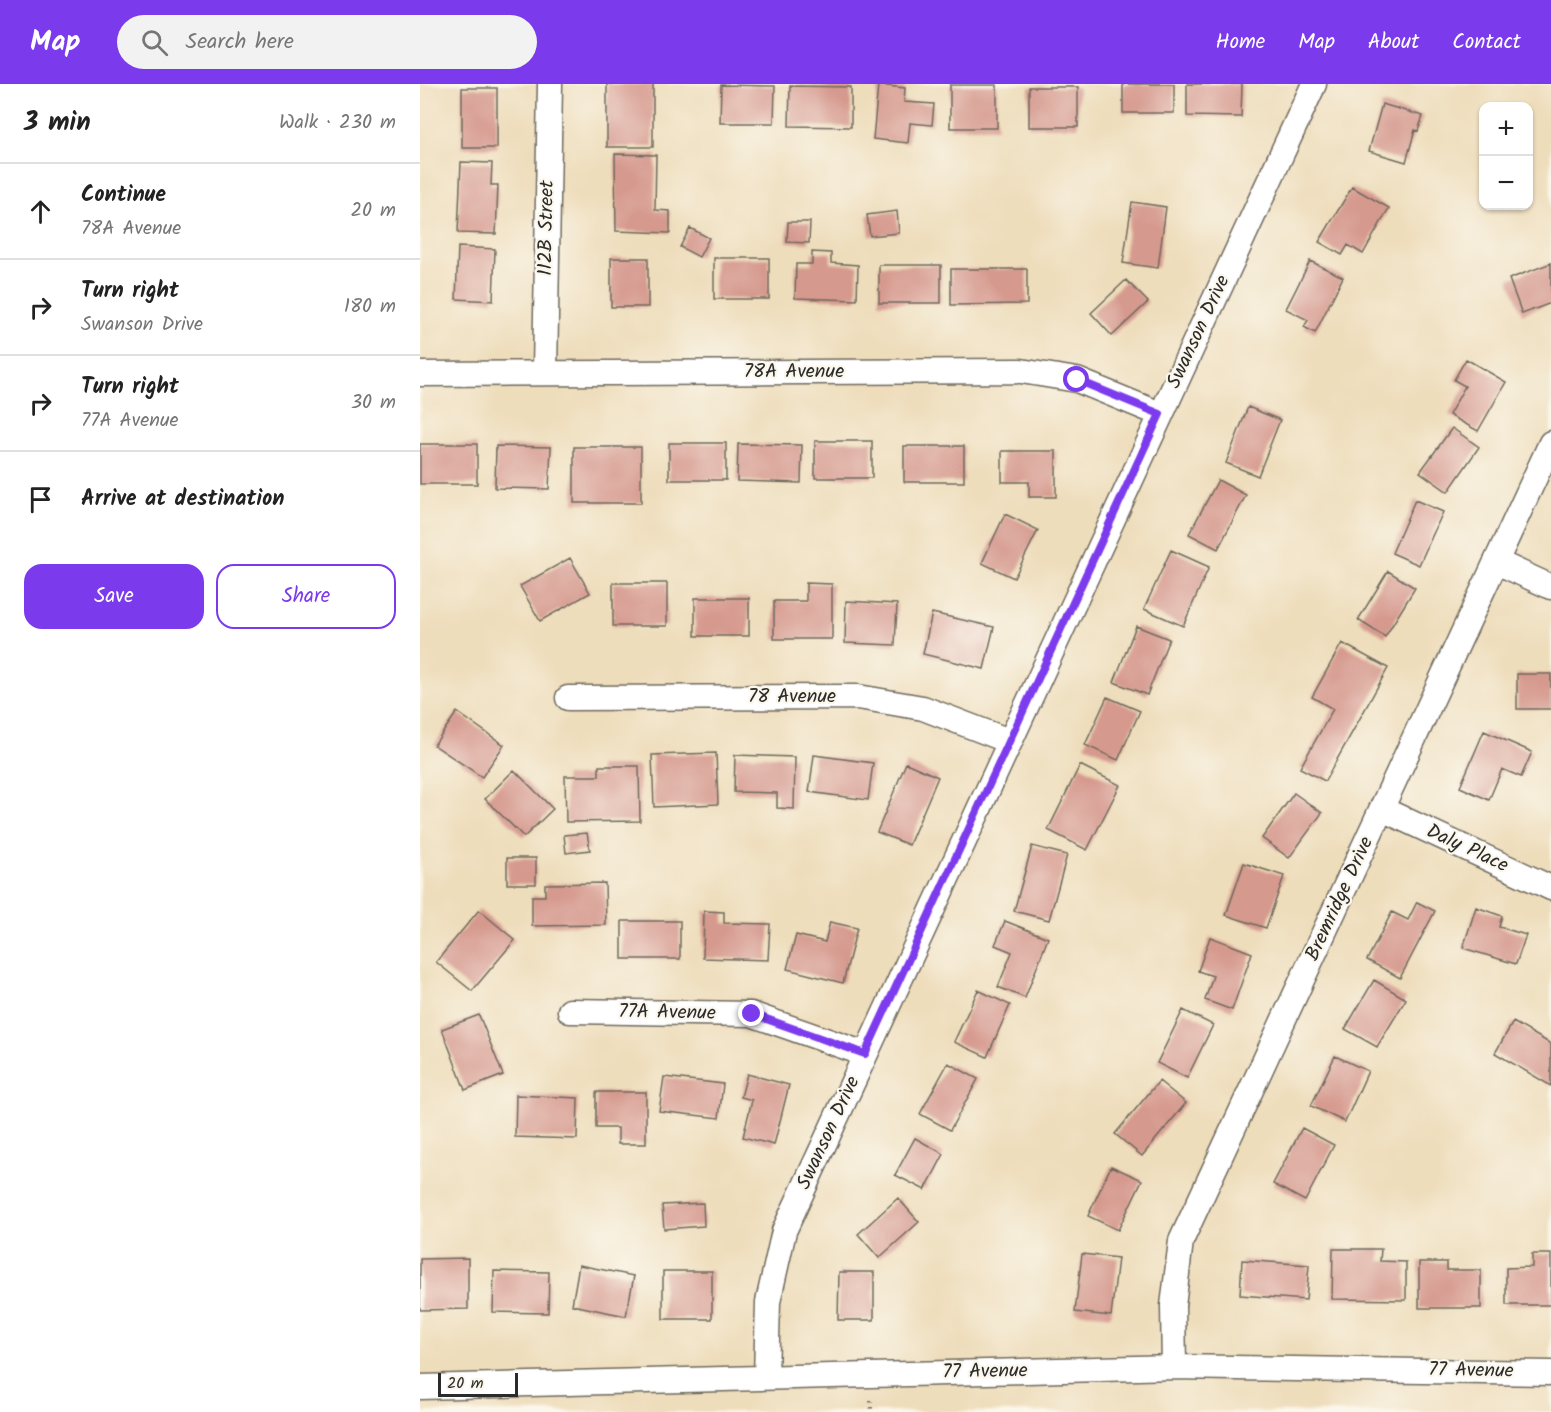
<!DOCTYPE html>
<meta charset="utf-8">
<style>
body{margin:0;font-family:Kalam,sans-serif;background:#f2f2f2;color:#222}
.controls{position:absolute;right:18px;top:18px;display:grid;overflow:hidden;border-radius:12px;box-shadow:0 2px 4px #0004}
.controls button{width:54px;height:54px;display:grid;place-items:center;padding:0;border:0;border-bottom:2px solid #e0e0e0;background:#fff;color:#222;font:30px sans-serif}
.scale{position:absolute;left:18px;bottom:15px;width:80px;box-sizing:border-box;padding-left:6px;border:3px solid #2b2b2b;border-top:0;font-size:16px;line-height:21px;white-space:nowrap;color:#2b2b2b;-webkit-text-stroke:4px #fbf7ec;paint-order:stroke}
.stop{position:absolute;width:18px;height:18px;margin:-14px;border:4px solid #7c3aed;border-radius:50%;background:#fff}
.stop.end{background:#7c3aed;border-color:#fff;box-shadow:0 2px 6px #0008}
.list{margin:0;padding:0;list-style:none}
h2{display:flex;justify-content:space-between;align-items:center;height:78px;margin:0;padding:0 24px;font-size:26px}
h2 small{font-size:20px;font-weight:400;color:#767676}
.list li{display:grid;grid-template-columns:39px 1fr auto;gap:18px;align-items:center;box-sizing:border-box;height:96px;padding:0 24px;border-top:2px solid #e0e0e0}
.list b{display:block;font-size:22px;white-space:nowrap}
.list p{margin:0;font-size:20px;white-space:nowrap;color:#767676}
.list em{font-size:20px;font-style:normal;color:#767676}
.actions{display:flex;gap:12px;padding:18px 24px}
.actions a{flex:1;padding:14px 0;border:2px solid #7c3aed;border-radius:18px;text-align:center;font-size:21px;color:#7c3aed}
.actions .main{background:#7c3aed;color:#fff}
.icon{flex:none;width:33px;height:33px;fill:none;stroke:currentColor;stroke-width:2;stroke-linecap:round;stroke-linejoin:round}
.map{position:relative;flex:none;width:1131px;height:1328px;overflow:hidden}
header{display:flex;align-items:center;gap:36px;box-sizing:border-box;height:84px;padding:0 30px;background:#7c3aed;color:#fff}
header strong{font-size:28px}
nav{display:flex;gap:33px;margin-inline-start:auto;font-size:21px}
.search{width:420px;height:54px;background:#f2f2f2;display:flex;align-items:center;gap:15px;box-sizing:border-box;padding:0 21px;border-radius:33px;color:#767676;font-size:22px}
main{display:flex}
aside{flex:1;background:#fff}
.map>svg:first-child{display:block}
</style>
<header>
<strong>Map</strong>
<div class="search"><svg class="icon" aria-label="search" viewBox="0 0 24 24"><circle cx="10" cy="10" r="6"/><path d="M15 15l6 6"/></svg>Search here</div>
<nav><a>Home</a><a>Map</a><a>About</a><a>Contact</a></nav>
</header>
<main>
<aside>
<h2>3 min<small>Walk · 230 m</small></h2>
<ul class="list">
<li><svg class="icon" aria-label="ahead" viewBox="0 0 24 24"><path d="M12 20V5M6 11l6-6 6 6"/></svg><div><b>Continue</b><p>78A Avenue</p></div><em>20 m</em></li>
<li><svg class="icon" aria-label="right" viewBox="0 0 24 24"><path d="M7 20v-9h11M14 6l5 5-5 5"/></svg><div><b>Turn right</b><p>Swanson Drive</p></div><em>180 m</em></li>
<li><svg class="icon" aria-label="right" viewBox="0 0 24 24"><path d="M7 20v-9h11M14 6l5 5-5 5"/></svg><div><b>Turn right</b><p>77A Avenue</p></div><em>30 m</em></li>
<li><svg class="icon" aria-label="arrive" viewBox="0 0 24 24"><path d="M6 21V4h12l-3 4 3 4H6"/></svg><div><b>Arrive at destination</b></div></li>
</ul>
<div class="actions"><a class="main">Save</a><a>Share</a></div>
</aside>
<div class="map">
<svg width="1131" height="1328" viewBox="0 0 1131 1328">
<rect width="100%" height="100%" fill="#fbf7ec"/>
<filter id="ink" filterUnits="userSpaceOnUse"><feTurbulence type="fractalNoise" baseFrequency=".0167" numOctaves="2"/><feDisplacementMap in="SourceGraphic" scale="12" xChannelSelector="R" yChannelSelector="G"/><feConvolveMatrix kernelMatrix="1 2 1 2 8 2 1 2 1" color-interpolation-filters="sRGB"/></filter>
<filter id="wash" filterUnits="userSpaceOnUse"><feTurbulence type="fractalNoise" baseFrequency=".008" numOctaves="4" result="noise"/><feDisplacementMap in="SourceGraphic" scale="24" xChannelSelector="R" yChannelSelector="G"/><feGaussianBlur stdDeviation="1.35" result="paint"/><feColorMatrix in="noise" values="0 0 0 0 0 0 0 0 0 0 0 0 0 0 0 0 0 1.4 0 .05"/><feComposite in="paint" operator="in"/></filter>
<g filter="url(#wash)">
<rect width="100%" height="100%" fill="#edb"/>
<g id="blocks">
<path fill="#d6998e" d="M187,0H233V63H187Z
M703,0H754V29H703Z
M767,0H822L821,33L767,32Z
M301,1L355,2L354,39H300Z
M458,1L485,4L484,18L514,20L512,41L490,39L488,59L453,55Z
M530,1H577V44H530Z
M370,2L431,3V43L369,42Z
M609,3H658V43H609Z
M42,4H77V64H42Z
M962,20L1003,32L998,47L995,46L986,78L949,67Z
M195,70L236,71L235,126L250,127V149L196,147Z
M41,78L72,79L71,101H78L76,150L38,149Z
M932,103L969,124L943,170L928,161L922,171L899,158Z
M712,118L746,123L738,184L703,179Z
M477,127L479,149L450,152L447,131Z
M368,138H390L389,159L367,158Z
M270,144L289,154L279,173L260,163Z
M38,163L75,165L73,217L36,215Z
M392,168L411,169V179L438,181L437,216L375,214L376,180H392Z
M191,174H228V223H191Z
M294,174H349V215H294Z
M890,177L923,193L895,249L884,243L888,236L866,225Z
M1131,179V219L1102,230L1089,195Z
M459,181H521V219H459Z
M531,185H607V220L531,221Z
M706,196L728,218L692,252L671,229Z
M1046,275L1086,298L1058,347L1029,331L1045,302L1034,296Z
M828,323L860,336L838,392L806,379Z
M1032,344L1059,363L1028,408L1000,388Z
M395,357H452V394H395Z
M249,359H306V396H249Z
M0,360H57V400H0Z
M318,360L382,361L381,399L317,397Z
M76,362L131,363L129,405L75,404Z
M484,362H544V398H484Z
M154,363H221V419H154Z
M582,367H636V413H609V398H582Z
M798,396L826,411L798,465L769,450Z
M995,416L1023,428L999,481L972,469Z
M585,430L618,446L594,494L562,479Z
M751,466L789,483L763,542L724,525Z
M150,474L170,509L120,537L100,502Z
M968,487L995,504L965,553L938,536Z
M193,499H247V542H193Z
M386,499L412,500V555H354V517H386Z
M275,514H329V552H275Z
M426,517L477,520L475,561L425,559Z
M512,529L574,543L564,585L503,570Z
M716,542L749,555L727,611L694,598Z
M922,559L968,584L905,697L880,684L913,625L892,613Z
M1097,590H1131V625H1097Z
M687,613L720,627L698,676L665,661Z
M37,628L84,661L62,693L14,661Z
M1064,647L1112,668L1101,693L1082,685L1069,716L1040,703Z
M296,669L298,720L234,723L232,671Z
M315,671L375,673L374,725L357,724V709L314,708Z
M394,671L453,679L448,716L389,708Z
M486,679L518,693L489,761L457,748Z
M660,681L700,701L667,766L628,746Z
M179,682H219L220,737L146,738L145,692H179Z
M94,686L133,725L104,753L65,715Z
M874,709L902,729L869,774L842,754Z
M167,749L170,766L146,769L144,751Z
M612,762L647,771L629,836L594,827Z
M87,774H116V800H87Z
M824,779L864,792L846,844L806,831Z
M185,799L186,841L112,842V812H125V800Z
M997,818L1015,827L980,894L947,876L972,828L988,836Z
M1056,823L1082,832L1079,843L1106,851L1096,880L1043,864Z
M59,826L95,856L52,907L16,878Z
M284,827L304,828V839L350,840L348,876L283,874Z
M202,837H260V875H202Z
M585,837L628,854L605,914L578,903L592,868L575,861Z
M410,838L437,844L423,899L367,885L376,851L405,858Z
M790,853L832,869L812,926L785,916L793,892L778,887Z
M954,896L986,915L957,963L925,945Z
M558,906L590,921L567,973L534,958Z
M763,926L793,941L767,994L737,979Z
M59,931L83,991L45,1006L22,945Z
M1093,938L1131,960V1002L1075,969Z
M915,972L948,987L925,1038L891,1022Z
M528,979L558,995L530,1046L500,1030Z
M327,990L369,1001L354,1061L323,1053L332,1016L321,1013Z
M244,993L303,1000L299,1034L239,1027Z
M739,997L766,1019L722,1072L695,1050Z
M176,1008H226V1060H198V1044H176Z
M96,1011L158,1014L157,1055L95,1053Z
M882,1044L914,1061L885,1117L853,1100Z
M495,1054L524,1070L505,1106L475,1091Z
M691,1082L722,1096L698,1146L668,1132Z
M478,1114L499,1138L459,1174L438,1150Z
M283,1119L284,1142L244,1145L242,1121Z
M913,1165H961L960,1177L986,1178V1216L912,1215Z
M662,1170L698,1174L691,1232L655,1228Z
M1112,1170H1131V1221H1086V1184L1112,1183Z
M48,1174V1225L0,1226V1175Z
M822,1176L889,1181L886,1216L820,1211Z
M999,1178H1027V1186H1061V1224H999Z
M159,1181L214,1192L206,1232L152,1221Z
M74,1187L129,1188L128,1229L73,1228Z
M243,1187H292V1235H243Z
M419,1188H454V1236H418Z"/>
</g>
</g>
<g filter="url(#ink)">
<use href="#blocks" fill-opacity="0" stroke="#6f695d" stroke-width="1.5"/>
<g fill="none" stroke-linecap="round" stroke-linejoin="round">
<g stroke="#6f695d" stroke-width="27">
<path id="minor" d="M125,289L130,0
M0,290L601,287L657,296L740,330
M1077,478L1131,503
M148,614L438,613L503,624L589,657
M962,725L1131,804
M150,927L331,930L445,970
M754,1283L753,1222L761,1157L1131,359
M346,1293L348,1218L364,1147L894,0
M0,1303L754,1283L1131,1289"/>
</g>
<path stroke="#6f695d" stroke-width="4" stroke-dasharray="1.5 4.5" stroke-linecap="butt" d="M451,1317V1328"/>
<use href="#minor" stroke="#fff" stroke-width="24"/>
</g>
</g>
<g fill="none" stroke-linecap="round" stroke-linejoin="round" filter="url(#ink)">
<path stroke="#7c3aed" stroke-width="8" d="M332,930L445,970L740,330L657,296"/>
</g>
<g text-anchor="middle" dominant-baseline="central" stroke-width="4.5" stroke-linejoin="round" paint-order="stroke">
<g font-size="20" fill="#2b2b2b" stroke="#fbf7ec">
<text transform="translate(127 144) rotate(-89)">112B Street</text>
<text transform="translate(779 248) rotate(-65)">Swanson Drive</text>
<text x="374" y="288">78A Avenue</text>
<text x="372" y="613">78 Avenue</text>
<text transform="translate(1047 765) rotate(25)">Daly Place</text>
<text transform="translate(920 815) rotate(-65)">Bremridge Drive</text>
<text transform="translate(247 929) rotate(1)">77A Avenue</text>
<text transform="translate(409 1049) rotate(-65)">Swanson Drive</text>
<text transform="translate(1051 1287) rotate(1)">77 Avenue</text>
<text transform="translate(565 1288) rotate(-1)">77 Avenue</text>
</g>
</g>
</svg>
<div class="controls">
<button>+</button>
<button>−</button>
</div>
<div class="scale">20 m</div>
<div class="stop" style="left:657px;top:296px"></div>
<div class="stop end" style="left:332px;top:930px"></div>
</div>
</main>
